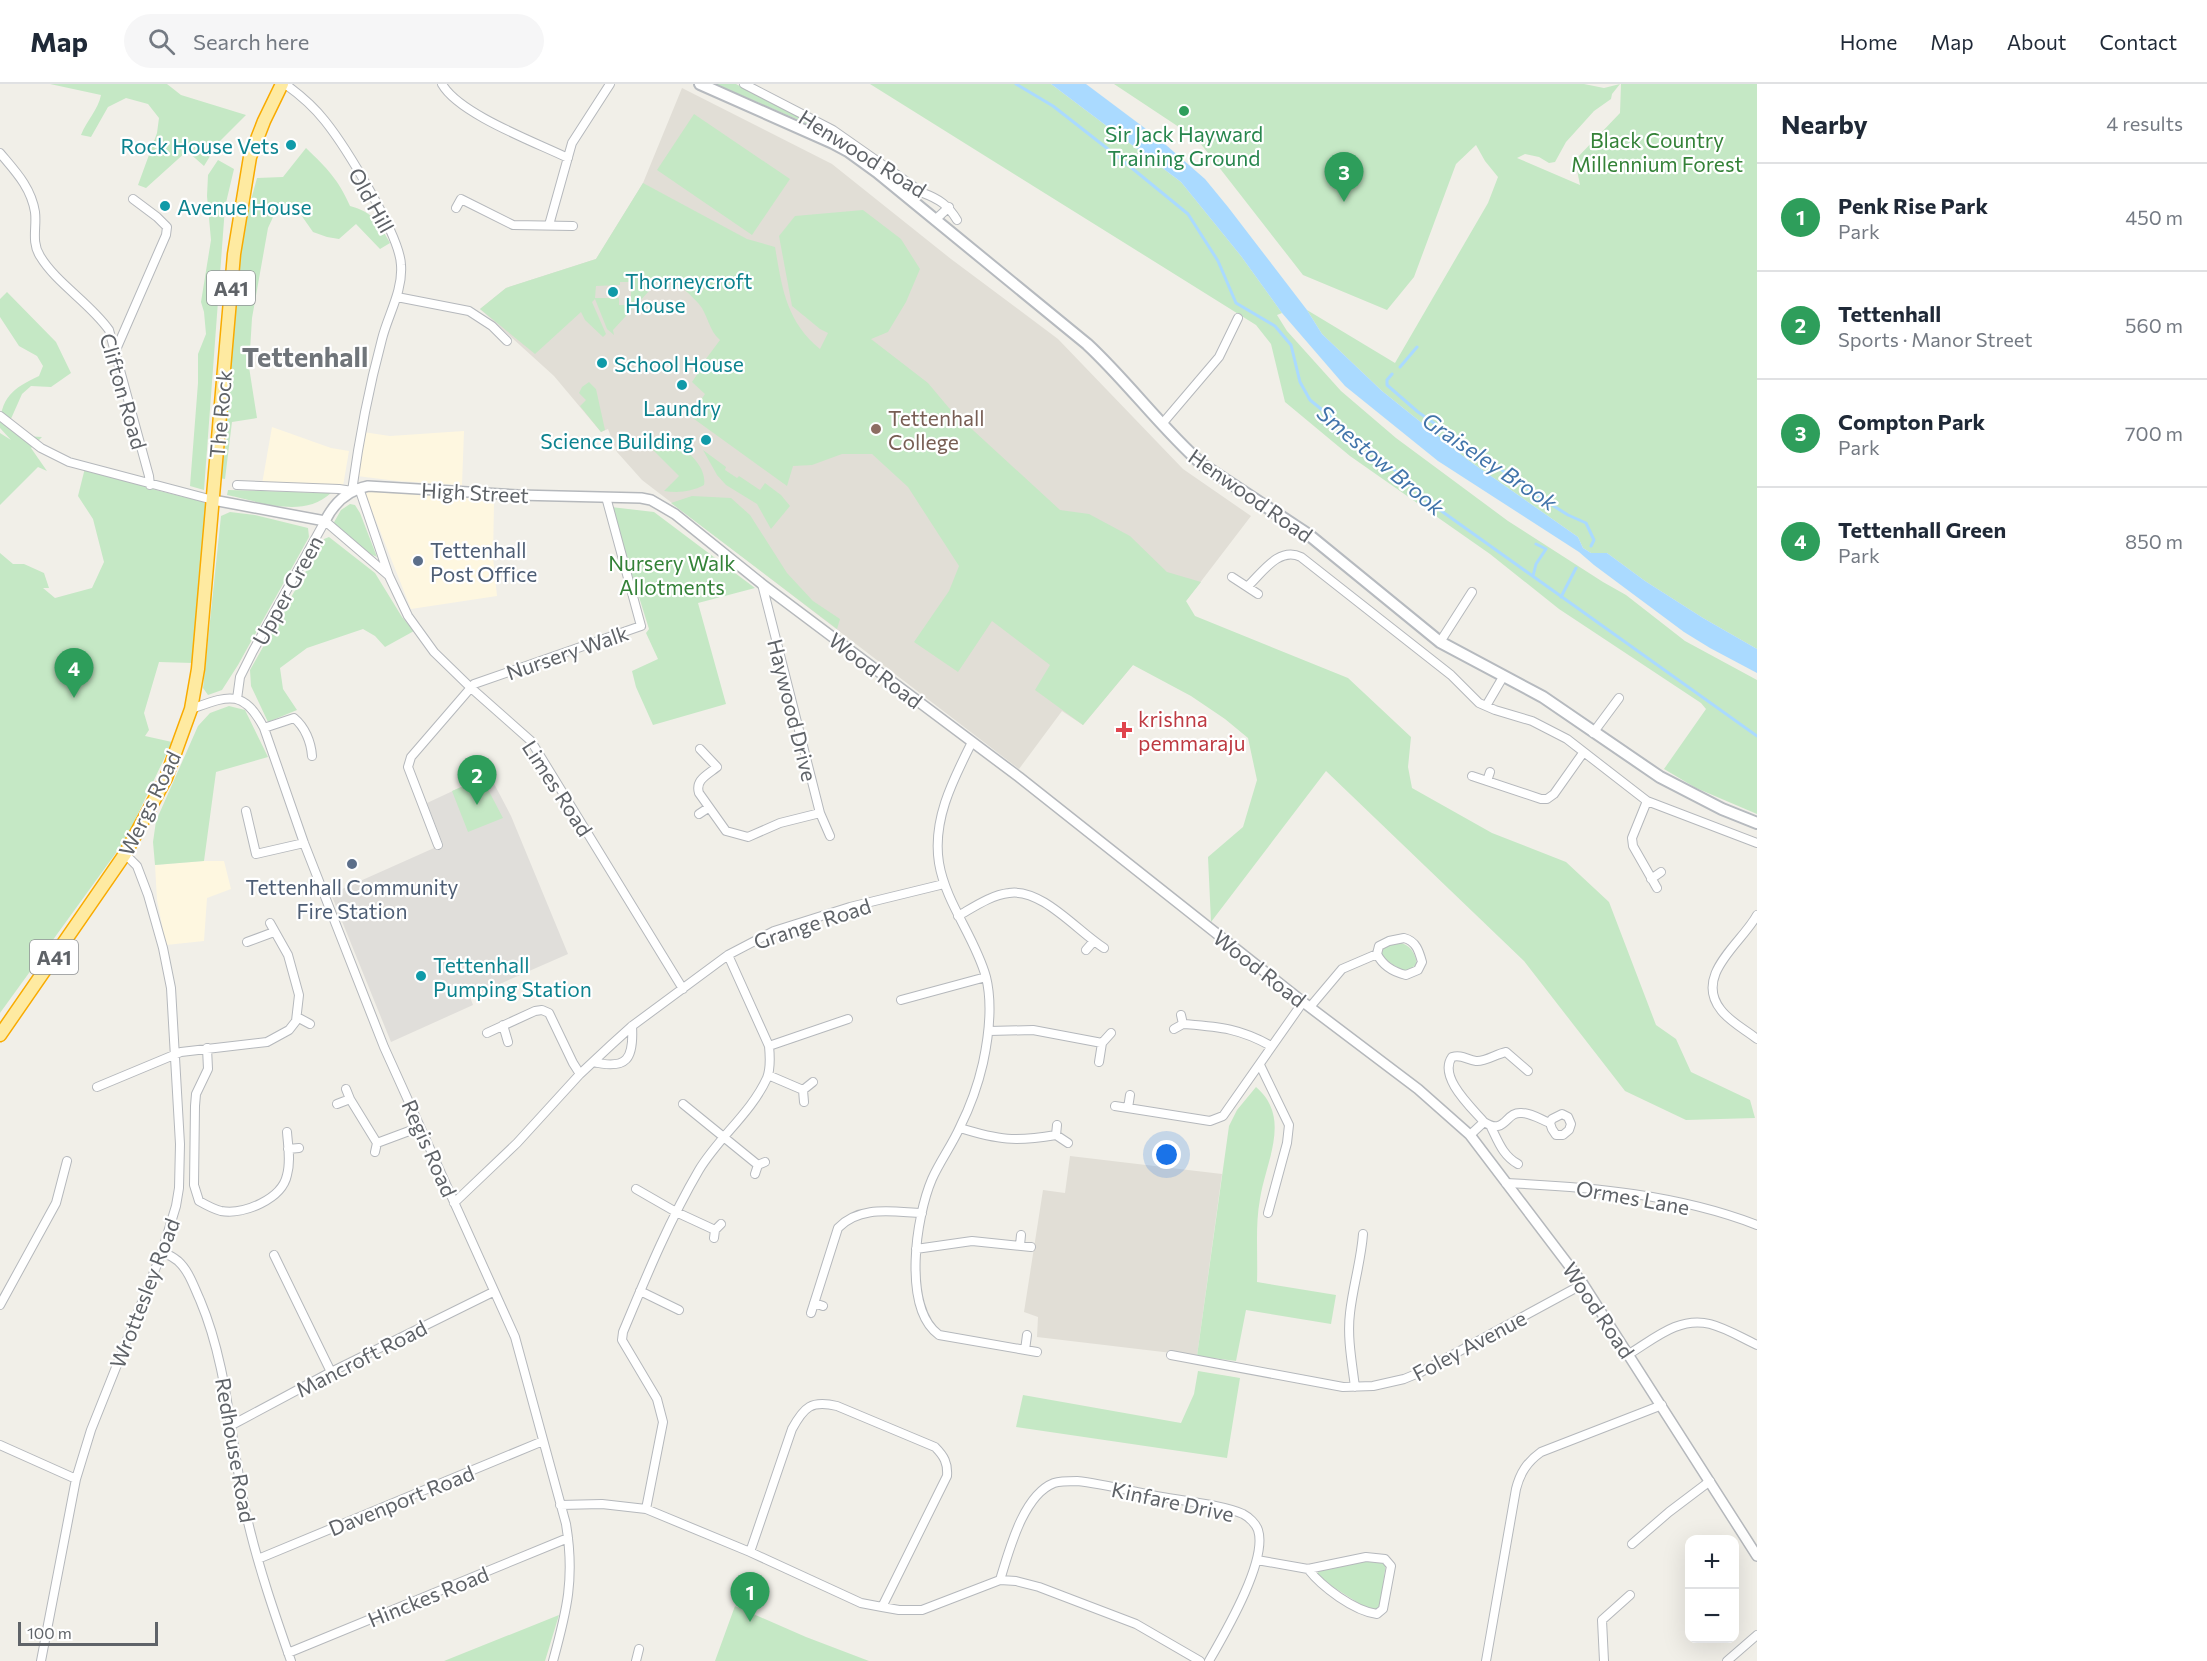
<!DOCTYPE html>
<meta charset="utf-8">
<style>
body{margin:0;font-family:Commissioner,sans-serif;background:#f6f6f7;color:#1f2937}
.controls{position:absolute;right:18px;bottom:18px;display:grid;overflow:hidden;border-radius:12px;box-shadow:0 6px 24px #0002}
.controls button{width:54px;height:54px;display:grid;place-items:center;padding:0;border:0;border-bottom:2px solid #e0e1e3;background:#fff;color:#1f2937;font:30px sans-serif}
.scale{position:absolute;left:18px;bottom:15px;width:140px;box-sizing:border-box;padding-left:6px;border:3px solid #5f6368;border-top:0;font-size:16px;line-height:21px;white-space:nowrap;color:#5f6368;-webkit-text-stroke:4px #fff;paint-order:stroke}
.you{position:absolute;left:1167px;top:1071px;width:21px;height:21px;margin:-15px;border:4px solid #fff;border-radius:50%;background:#1a73e8;box-shadow:0 0 0 9px #1a73e833}
.badge{display:grid;place-items:center;width:39px;height:39px;border-radius:50%;background:#ea4335;color:#fff;font-size:20px;font-weight:700}
.pin{position:absolute;translate:-50% -50px;filter:drop-shadow(0 2px 3px #0008)}
.pin::after{content:'';position:absolute;top:32px;width:21px;height:18px;background:inherit;clip-path:polygon(0 0,100% 0,50% 100%)}
.list{margin:0;padding:0;list-style:none}
h2{display:flex;justify-content:space-between;align-items:center;height:78px;margin:0;padding:0 24px;font-size:26px}
h2 small{font-size:20px;font-weight:400;color:#747a83}
.list li{display:grid;grid-template-columns:39px 1fr auto;gap:18px;align-items:center;box-sizing:border-box;height:108px;padding:0 24px;border-top:2px solid #e0e1e3}
.list b{display:block;font-size:22px;white-space:nowrap}
.list p{margin:0;font-size:20px;white-space:nowrap;color:#747a83}
.list em{font-size:20px;font-style:normal;color:#747a83}
.icon{flex:none;width:33px;height:33px;fill:none;stroke:currentColor;stroke-width:2;stroke-linecap:round;stroke-linejoin:round}
.map{position:relative;flex:none;width:1757px;height:1577px;overflow:hidden}
header{display:flex;align-items:center;gap:36px;box-sizing:border-box;height:84px;padding:0 30px;background:#fff;border-bottom:2px solid #e0e1e3}
header strong{font-size:28px}
nav{display:flex;gap:33px;margin-inline-start:auto;font-size:21px}
.search{width:420px;height:54px;background:#f6f6f7;display:flex;align-items:center;gap:15px;box-sizing:border-box;padding:0 21px;border-radius:33px;color:#747a83;font-size:22px}
main{display:flex}
aside{flex:1;background:#fff}
.map>svg:first-child{display:block}
</style>
<header>
<strong>Map</strong>
<div class="search"><svg class="icon" aria-label="search" viewBox="0 0 24 24"><circle cx="10" cy="10" r="6"/><path d="M15 15l6 6"/></svg>Search here</div>
<nav><a>Home</a><a>Map</a><a>About</a><a>Contact</a></nav>
</header>
<main>
<div class="map">
<svg width="1757" height="1577" viewBox="0 0 1757 1577">
<rect width="100%" height="100%" fill="#f1efe8"/>
<path fill="#fef7e0" d="M272,343L331,364L349,367L343,402L262,400Z
M464,347L462,401L397,397L357,392L363,348L390,352Z
M374,407L460,413L494,419L493,473L497,512L411,525L365,409Z
M204,777H224L231,805L207,814L204,857L166,861L157,816L155,781Z"/>
<path fill="#e0deda" d="M489,690L511,732L568,870L470,913L473,921L391,958L331,810L443,760L427,719Z"/>
<path fill="#e1ded6" d="M682,4L832,80L951,175L1058,255L1183,385L1251,432L1186,517L1083,641L1062,627L1019,685L642,396L617,368L608,345L601,348L554,292L480,225L506,204L596,175L643,99Z
M1070,1072L1222,1090L1197,1272L1037,1253L1038,1233L1024,1228L1043,1106L1065,1109Z"/>
<path fill="#c5e8c5" fill-rule="evenodd" d="M50,0H167L181,11L246,31L218,59L204,82L187,67L146,104L138,101L157,49L159,34L148,20L126,14L108,23L91,53L81,51C87,36 98,26 101,11Z
M715,0H736L829,49Z
M870,0H1051L1181,98L1241,172L1282,229L1277,231L1287,247L1341,307L1396,354L1508,437L1603,498L1626,511L1685,557L1757,596V730L1696,704L1664,685L1706,625L1701,619L1559,525L1490,470L1350,372L1285,318L1271,260L1256,241Z
M1114,0H1584L1604,4L1620,0L1612,10L1611,15L1594,27L1566,58L1555,78L1549,79L1539,73L1525,70L1517,74L1580,101L1575,76L1620,29L1621,0H1757V565L1703,534L1645,497L1607,469H1591L1583,464L1578,453L1468,376L1382,307L1322,250L1307,226L1395,279L1488,119L1498,93L1485,77L1476,61L1456,80L1414,193L1387,226L1303,191L1197,55Z
M694,30L790,95L752,151L657,86Z
M306,64C327,84 338,95 350,122C373,128 379,139 390,159L380,165L356,140L339,155L327,153L313,148L299,128L280,118L268,144L252,234L249,283L257,334L232,338L225,395L219,394L229,247L243,145L257,94L283,93Z
M218,76L234,85L225,123L204,406L190,402L198,299V270L206,250L204,228L201,218L211,156L207,112L208,91Z
M643,99L747,155L775,163C782,204 786,237 820,265L828,249L820,245L792,222L779,152L795,132L863,126L901,155L920,185L906,218L888,248L871,255L928,299L949,324L1060,426L1089,430L1130,452L1167,488L1201,498L1186,517L1195,532L1348,594L1411,653L1408,683L1412,704L1492,749L1566,778L1609,818L1656,941L1676,955L1691,988L1750,1016L1755,1034L1686,1036L1625,1007L1524,877L1326,687L1211,838L1208,773L1243,743L1257,696L1248,654L1225,635L1191,612L1133,581L1083,641L1035,606L1050,581L992,537L958,588L914,558L949,507L959,482L908,403L872,370H842L812,381L793,382L787,402L690,332L705,310L692,298L698,289L697,287L720,256C709,247 708,231 699,220C690,210 674,194 661,194L613,246L614,251L607,245L595,215L592,218L606,250L603,253L585,236L581,228L535,270L480,225L506,204L596,175ZM620,198H631V221H619V214H595L596,202L620,201Z
M7,208L56,258L71,289L51,303L31,302L22,310L10,337L19,341L25,352L42,353L31,364L47,387L38,383L0,421V349L11,356L0,344C0,314 13,304 39,292L43,282L37,272L19,262L0,233V215Z
M589,298L596,305L605,346L601,348L580,322L586,316L579,309L582,303Z
M662,351C679,359 708,380 704,401C691,408 678,409 664,407L679,392L650,363Z
M703,366L726,383L725,386L737,394L739,392L760,406L765,399L781,411L790,422L771,445L757,420L726,401L717,391Z
M85,384L156,406L208,419L193,579L159,578L144,629L149,646L145,652L172,658L126,755L0,929V469L13,480H24L44,489L49,504H43L55,514L92,504L104,478L93,435L78,412Z
M228,406L327,409H331C303,435 261,418 227,411Z
M692,412L731,414L750,431L787,489L813,517L840,535L837,545L671,419Z
M350,420L355,421L360,429L377,473L364,467L333,440L341,426Z
M611,423L654,428L755,504L698,519L726,620L653,641L636,603L632,587L658,575L646,549L649,545Z
M230,428L255,431L308,444L309,453L238,581L222,606L208,611L203,604L221,432Z
M329,453L375,489L402,533L414,547L385,563L375,552L363,545L307,564L280,584L283,605L297,626L268,638L251,602L250,586L324,455Z
M229,622L245,626L268,673L216,688L204,777L155,781L153,758L156,737L198,642L210,629Z
M482,694L503,734L468,748L452,707Z
M1393,858C1407,858 1414,865 1417,879L1412,885L1402,887L1382,873L1381,865Z
M1256,1003C1292,1034 1266,1076 1260,1115C1255,1141 1258,1171 1257,1198L1336,1211L1331,1240L1246,1226L1236,1277L1197,1272L1229,1042L1237,1026Z
M1198,1287L1240,1294L1227,1374L1016,1343L1023,1311L1181,1339L1194,1310Z
M1364,1476H1381L1386,1479L1380,1522L1376,1526L1363,1522L1319,1494L1317,1490L1320,1486Z
M735,1522L806,1553L869,1577H715Z
M559,1531L545,1577H444Z"/>
<path fill="#aadaff" d="M1051,0H1086L1158,54L1205,95L1228,123L1307,226L1322,250L1382,307L1468,376L1578,453L1583,464L1591,469H1607L1645,497L1703,534L1757,565V589L1710,564L1684,548L1594,481L1579,468L1438,377L1345,302L1282,229L1241,172L1181,98Z"/>
<g fill="none" stroke-linecap="round" stroke-linejoin="round">
<path stroke="#aadaff" stroke-width="3" d="M1016,0L1053,22L1122,76L1188,130L1218,177L1236,219L1275,242L1291,261L1300,298L1310,316L1379,372L1433,421L1757,652
M1400,283L1417,263
M1392,290L1387,296V301L1418,328L1552,421L1568,431L1586,439L1594,456L1591,462
M1533,492L1536,480L1546,465L1536,460
M1561,513L1576,484"/>
<g stroke="#b5b8bc" stroke-width="10">
<path id="minor" d="M442,0C459,30 535,58 568,74
M744,0L833,46L923,109C939,115 948,121 957,136
M0,69C15,87 31,103 35,128C37,143 31,158 40,172C56,199 90,219 109,246L149,392L150,401
M456,124L461,115L513,141L573,142
M935,136L949,123
M549,141L572,59L610,0
M397,213L469,227L492,242L507,257
M115,268L166,151L167,143L157,133L133,115
M0,332L41,364L69,378L213,416
M1162,340L1219,273L1238,234
M237,401L339,405L352,407C359,355 368,307 382,255C388,231 403,207 401,181C400,151 345,62 325,37C314,23 299,10 285,0
M359,404L389,492L408,532L434,568L470,603L531,657L683,905
M1232,493L1258,510
M762,500L820,729L830,752
M1248,502C1262,489 1279,462 1301,473L1451,591L1479,619L1495,626L1532,637L1567,655L1647,717L1757,759
M1440,558L1472,508
M237,615L240,593L253,567L325,437L388,491
M1486,622L1503,593
M191,625C228,612 243,604 264,644L304,759L384,963L515,1253L566,1440C575,1494 567,1526 553,1577
M264,644L294,634C305,643 311,658 312,672
M1593,649L1619,614
M972,658C953,696 932,736 939,779C946,820 975,853 986,893C993,921 989,951 983,979C978,1001 970,1023 960,1043C952,1061 940,1077 932,1095C916,1132 902,1224 939,1251L1037,1268
M700,665L717,683C707,691 695,696 699,709L726,747L748,753L780,739L820,729
M1472,692L1541,715H1547L1554,710L1583,669
M1487,697L1490,688
M1647,717L1632,754L1633,762L1657,804
M246,727L256,770L304,759
M699,730L708,724
M438,761L408,683L411,673L474,600L641,542L606,413
M1651,795L1661,788
M1757,831C1742,859 1693,891 1721,926C1730,938 1746,946 1757,955
M958,832C974,823 991,811 1009,809C1042,804 1077,847 1104,864
M1404,854C1416,857 1419,867 1422,878L1418,886L1406,891C1393,888 1383,882 1377,870L1379,862L1389,857Z
M247,858L274,848
M1086,866L1093,858
M901,916L986,893
M1310,923L1342,885L1377,870
M297,933L310,940
M1183,940C1219,943 1239,944 1271,962
M503,941L508,958
M1174,945L1183,940L1181,931
M989,947L1033,946L1102,959
M487,949L535,927L542,926L549,929L573,979L580,990
M769,962L848,935
M207,964L208,985L196,1010L195,1022L194,1101L199,1117C206,1121 213,1125 221,1127C244,1131 282,1115 287,1091C291,1077 288,1062 287,1048
M593,978C627,986 634,975 632,942
M1099,978L1102,959L1111,949
M1260,981L1289,1041L1287,1059L1268,1129
M768,991L803,1006
M97,1003L181,968L267,958L289,946L296,937L299,911L288,871L270,839
M346,1005L350,1015L377,1059
M804,1018L803,1006L813,998
M337,1020L350,1015
M683,1020L758,1081
M1115,1022L1210,1037L1223,1032L1303,918
M1128,1024L1130,1011
M1484,1038C1471,1023 1438,993 1452,973C1462,970 1467,976 1476,977C1485,978 1496,970 1506,968L1528,987
M1057,1041L1056,1051L1068,1059
M1491,1043C1498,1057 1503,1072 1518,1080
M960,1044C999,1056 1015,1058 1056,1051
M1470,1051L1484,1038C1506,1052 1505,1027 1522,1029C1531,1029 1542,1036 1550,1039L1552,1045L1556,1051H1563L1569,1046L1571,1040L1568,1033L1562,1030L1552,1035L1550,1039
M288,1065L299,1064
M375,1068L377,1059L420,1043
M755,1090L758,1081L765,1078
M1506,1099C1590,1103 1677,1110 1757,1141
M636,1105L676,1128L715,1146
M454,1119L517,1059L580,990L611,961L632,942L728,871L774,847L850,823L944,800
M714,1154L715,1146L721,1140
M1020,1161L1021,1151
M916,1165L972,1157L1031,1163
M162,1168C167,1170 173,1173 178,1177C189,1187 194,1203 200,1216C230,1287 230,1364 248,1438C259,1485 275,1531 291,1577
M274,1171L331,1288
M640,1207L679,1226
M814,1219L823,1222
M0,1221L56,1119L67,1077
M811,1229L838,1144C860,1121 893,1128 922,1129
M1025,1266L1027,1251
M1629,1270C1654,1255 1679,1232 1710,1240C1726,1244 1742,1254 1757,1261
M1171,1271L1343,1303L1373,1302L1404,1295L1421,1288L1583,1200
M1355,1303C1352,1279 1347,1253 1350,1229C1353,1202 1361,1177 1363,1150
M230,1342L331,1288L493,1208
M0,1361L76,1395
M560,1421L602,1420L646,1425L750,1468L861,1519L882,1523L899,1526H922L1000,1496L1016,1497L1039,1503L1136,1540L1200,1577
M646,1425L663,1338L657,1315L622,1256L623,1248C646,1193 669,1137 699,1086C719,1053 751,1029 767,994C771,984 770,972 769,962L728,871
M1632,1460L1669,1428L1710,1397
M750,1468L792,1345C804,1323 811,1316 837,1322L935,1363C944,1372 948,1379 947,1392L882,1523
M258,1475L543,1357
M1257,1476L1308,1485L1366,1473L1385,1475L1391,1482L1383,1525L1377,1530C1354,1527 1322,1503 1308,1485
M1000,1496C1009,1467 1023,1411 1054,1399C1060,1397 1070,1397 1077,1397C1105,1400 1134,1408 1162,1413C1184,1417 1223,1421 1243,1430C1249,1433 1256,1440 1258,1446C1268,1476 1225,1549 1209,1577
M288,1569L568,1454
M41,1577L76,1395L91,1346L162,1168L176,1122L179,1104L180,1060L171,904L163,864L148,811L137,782L125,770
M636,1577L639,1565
M1486,1577L1516,1405C1520,1389 1527,1378 1541,1368L1662,1321
M1604,1577L1602,1536L1630,1511
M1727,1577L1757,1551"/>
</g>
<g stroke="#b5b8bc" stroke-width="12">
<path id="tertiary" d="M213,416L325,437C334,419 348,406 368,402L518,411L641,414L651,416L675,430L762,500L1019,693L1303,918L1418,1005L1470,1051L1583,1200L1757,1472"/>
</g>
<g stroke="#b6babf" stroke-width="14">
<path id="secondary" d="M700,0L833,59L848,67L877,88L1087,260C1128,298 1161,344 1203,381L1309,451L1440,558L1543,613L1660,693L1722,725L1757,739"/>
</g>
<g stroke="#f9ab00" stroke-width="15">
<path id="trunk" d="M0,951L125,770L166,694L191,625L198,585L234,170L250,73L264,37L282,0"/>
</g>
<use href="#minor" stroke="#fff" stroke-width="8"/>
<use href="#tertiary" stroke="#fff" stroke-width="9"/>
<use href="#secondary" stroke="#fff" stroke-width="10"/>
<use href="#trunk" stroke="#feeaa1" stroke-width="12"/>
</g>
<circle fill="#2e9e5b" stroke="#fff" stroke-width="2" cx="1184" cy="27" r="6"/>
<g fill="#0f9aa8" stroke="#fff" stroke-width="2">
<circle cx="291" cy="61" r="6"/>
<circle cx="165" cy="122" r="6"/>
<circle cx="613" cy="208" r="6"/>
<circle cx="602" cy="279" r="6"/>
<circle cx="682" cy="301" r="6"/>
<circle cx="706" cy="356" r="6"/>
<circle cx="421" cy="892" r="6"/>
</g>
<circle fill="#8d6e63" stroke="#fff" stroke-width="2" cx="876" cy="345" r="6"/>
<g fill="#5c6f8a" stroke="#fff" stroke-width="2">
<circle cx="418" cy="477" r="6"/>
<circle cx="352" cy="780" r="6"/>
</g>
<path fill="#e0444e" stroke="#fff" stroke-width="2" d="M1121 637h6v6h6v6h-6v6h-6v-6h-6v-6h6z"/>
<g text-anchor="middle" dominant-baseline="central" stroke-width="4.5" stroke-linejoin="round" paint-order="stroke">
<g fill="#fff" stroke="#8f9295" stroke-width="1.5">
<rect x="207" y="187" width="48" height="34" rx="4.5"/>
<rect x="30" y="856" width="48" height="34" rx="4.5"/>
</g>
<g font-size="20" font-weight="bold" fill="#5f6368">
<text x="231" y="204">A41</text>
<text x="54" y="873">A41</text>
</g>
<g font-size="21" fill="#27864d" stroke="#fff">
<text x="1184" y="49">Sir Jack Hayward<tspan x="1184" dy="24">Training Ground</tspan></text>
</g>
<g font-size="21" fill="#348238" stroke="#fff">
<text x="1657" y="55">Black Country<tspan x="1657" dy="24">Millennium Forest</tspan></text>
<text x="672" y="478">Nursery Walk<tspan x="672" dy="24">Allotments</tspan></text>
</g>
<g font-size="21" fill="#0d838f" stroke="#fff" text-anchor="start">
<text x="279" y="61" text-anchor="end">Rock House Vets</text>
<text x="177" y="122">Avenue House</text>
<text x="625" y="196">Thorneycroft<tspan x="625" dy="24">House</tspan></text>
<text x="614" y="279">School House</text>
<text x="682" y="323" text-anchor="middle">Laundry</text>
<text x="694" y="356" text-anchor="end">Science Building</text>
<text x="433" y="880">Tettenhall<tspan x="433" dy="24">Pumping Station</tspan></text>
</g>
<g font-size="21" fill="#5f6368" stroke="#fff">
<text transform="translate(863 69) rotate(32)">Henwood Road</text>
<text transform="translate(372 116) rotate(61)">Old Hill</text>
<text transform="translate(124 307) rotate(74)">Clifton Road</text>
<text transform="translate(220 330) rotate(-85)">The Rock</text>
<text transform="translate(475 408) rotate(3)">High Street</text>
<text transform="translate(1251 411) rotate(35)">Henwood Road</text>
<text transform="translate(287 506) rotate(-61)">Upper Green</text>
<text transform="translate(567 568) rotate(-19)">Nursery Walk</text>
<text transform="translate(876 586) rotate(37)">Wood Road</text>
<text transform="translate(793 626) rotate(76)">Haywood Drive</text>
<text transform="translate(558 704) rotate(57)">Limes Road</text>
<text transform="translate(149 719) rotate(-64)">Wergs Road</text>
<text transform="translate(812 839) rotate(-18)">Grange Road</text>
<text transform="translate(1260 884) rotate(38)">Wood Road</text>
<text transform="translate(430 1064) rotate(66)">Regis Road</text>
<text transform="translate(1633 1113) rotate(10)">Ormes Lane</text>
<text transform="translate(144 1209) rotate(-69)">Wrottesley Road</text>
<text transform="translate(1599 1226) rotate(56)">Wood Road</text>
<text transform="translate(1469 1261) rotate(-28)">Foley Avenue</text>
<text transform="translate(361 1274) rotate(-27)">Mancroft Road</text>
<text transform="translate(236 1366) rotate(80)">Redhouse Road</text>
<text transform="translate(401 1416) rotate(-22)">Davenport Road</text>
<text transform="translate(1173 1417) rotate(12)">Kinfare Drive</text>
<text transform="translate(428 1512) rotate(-22)">Hinckes Road</text>
</g>
<g font-size="21" fill="#785e54" stroke="#fff" text-anchor="start">
<text x="888" y="333">Tettenhall<tspan x="888" dy="24">College</tspan></text>
</g>
<g font-size="21" fill="#4e5e75" stroke="#fff" text-anchor="start">
<text x="430" y="465">Tettenhall<tspan x="430" dy="24">Post Office</tspan></text>
<text x="352" y="802" text-anchor="middle">Tettenhall Community<tspan x="352" dy="24">Fire Station</tspan></text>
</g>
<g font-size="21" fill="#be3a42" stroke="#fff" text-anchor="start">
<text x="1138" y="634">krishna<tspan x="1138" dy="24">pemmaraju</tspan></text>
</g>
<g font-size="22" font-style="italic" fill="#4174aa" stroke="#fff">
<text transform="translate(1381 376) rotate(40)">Smestow Brook</text>
<text transform="translate(1490 377) rotate(34)">Graiseley Brook</text>
</g>
<g font-size="27" font-weight="bold" fill="#70757a" stroke="#fff">
<text x="305" y="272">Tettenhall</text>
</g>
</g>
</svg>
<div class="controls">
<button>+</button>
<button>−</button>
</div>
<div class="scale">100 m</div>
<div class="you"></div>
<div class="pin badge" style="left:750px;top:1538px;background:#2e9e5b">1</div>
<div class="pin badge" style="left:477px;top:721px;background:#2e9e5b">2</div>
<div class="pin badge" style="left:1344px;top:118px;background:#2e9e5b">3</div>
<div class="pin badge" style="left:74px;top:614px;background:#2e9e5b">4</div>
</div>
<aside>
<h2>Nearby<small>4 results</small></h2>
<ul class="list">
<li><span class="badge" style="background:#2e9e5b">1</span><div><b>Penk Rise Park</b><p>Park</p></div><em>450 m</em></li>
<li><span class="badge" style="background:#2e9e5b">2</span><div><b>Tettenhall</b><p>Sports · Manor Street</p></div><em>560 m</em></li>
<li><span class="badge" style="background:#2e9e5b">3</span><div><b>Compton Park</b><p>Park</p></div><em>700 m</em></li>
<li><span class="badge" style="background:#2e9e5b">4</span><div><b>Tettenhall Green</b><p>Park</p></div><em>850 m</em></li>
</ul>
</aside>
</main>
